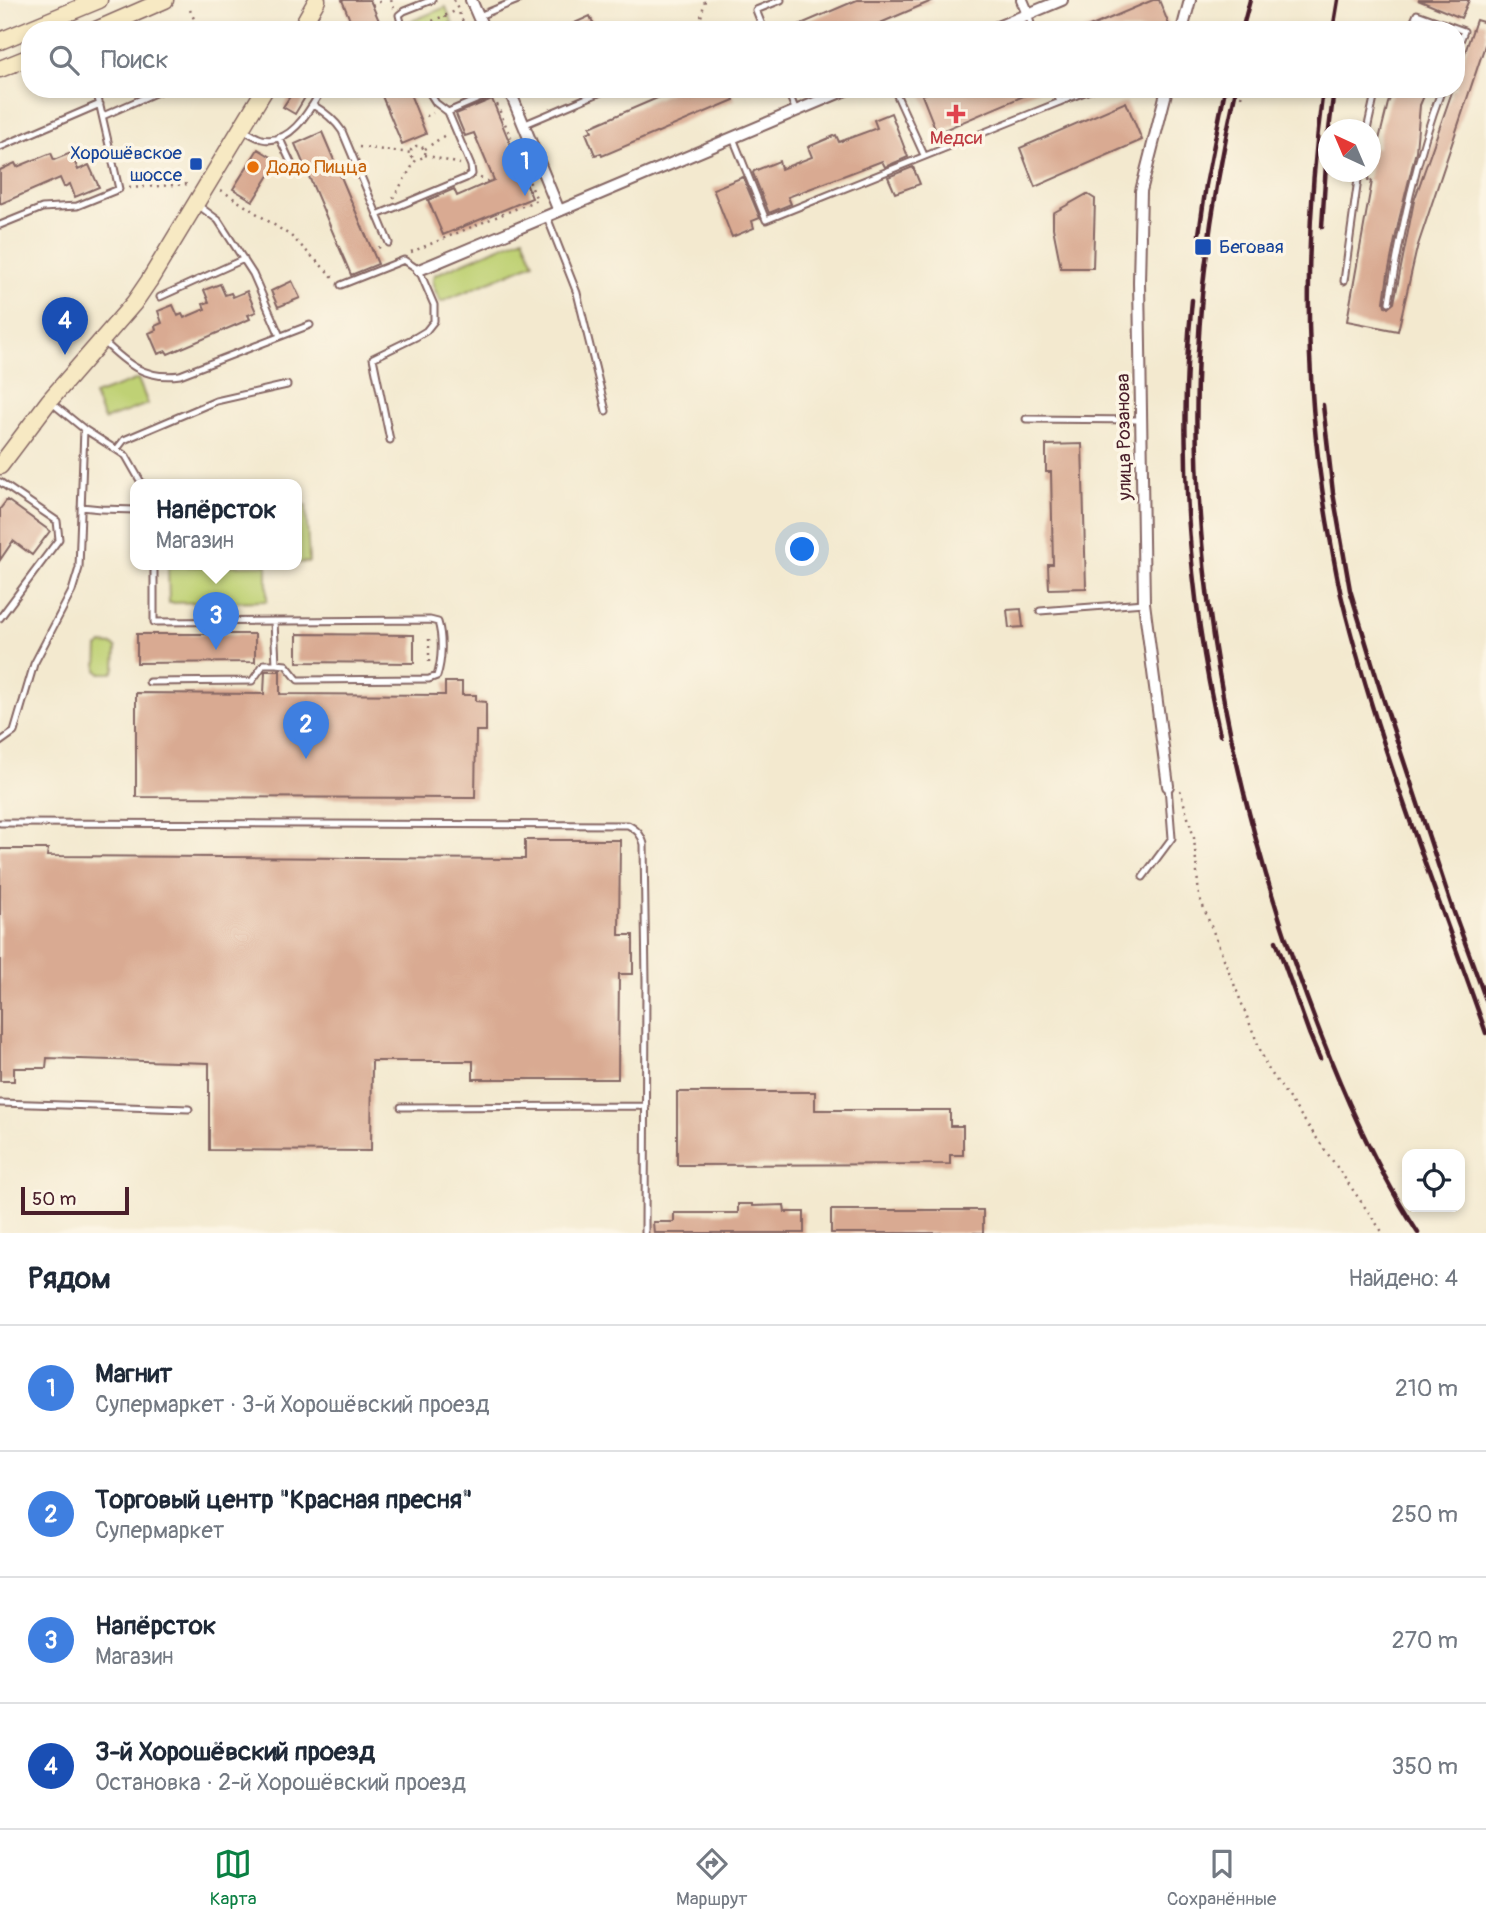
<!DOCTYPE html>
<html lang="ru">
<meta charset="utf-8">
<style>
body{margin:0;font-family:Pangolin,sans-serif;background:#f2f2f3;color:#1f2937}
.controls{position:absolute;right:21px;bottom:21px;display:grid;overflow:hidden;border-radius:14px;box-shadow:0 4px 10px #0003}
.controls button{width:63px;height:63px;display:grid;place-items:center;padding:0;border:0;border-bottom:2px solid #e0e1e3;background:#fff;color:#1f2937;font:35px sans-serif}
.compass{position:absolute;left:1318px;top:119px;width:63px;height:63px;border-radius:50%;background:#fff;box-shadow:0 4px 10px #0003;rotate:316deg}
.scale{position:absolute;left:21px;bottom:18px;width:108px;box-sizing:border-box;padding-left:7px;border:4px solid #4a1f2b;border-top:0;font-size:19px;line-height:24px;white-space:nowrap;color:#4a1f2b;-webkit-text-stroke:5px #fcf5e5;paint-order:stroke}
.you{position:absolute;left:803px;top:550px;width:24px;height:24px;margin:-18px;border:5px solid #fff;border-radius:50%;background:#1a73e8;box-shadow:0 0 0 10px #1a73e833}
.badge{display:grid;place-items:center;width:46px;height:46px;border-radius:50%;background:#0b8043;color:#fff;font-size:23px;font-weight:700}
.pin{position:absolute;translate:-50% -58px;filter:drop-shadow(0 2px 4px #0008)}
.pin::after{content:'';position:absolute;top:37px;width:24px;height:21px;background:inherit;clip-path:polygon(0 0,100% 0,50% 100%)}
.popup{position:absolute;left:130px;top:479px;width:172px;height:91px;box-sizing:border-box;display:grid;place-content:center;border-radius:14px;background:#fff;filter:drop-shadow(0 2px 5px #0005);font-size:23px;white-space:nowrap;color:#747a83}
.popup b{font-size:26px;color:#1f2937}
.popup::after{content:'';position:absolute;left:50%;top:100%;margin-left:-14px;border:14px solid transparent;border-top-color:#fff}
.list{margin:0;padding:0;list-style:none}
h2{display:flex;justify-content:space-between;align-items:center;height:91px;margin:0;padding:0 28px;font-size:30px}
h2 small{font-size:23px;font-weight:400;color:#747a83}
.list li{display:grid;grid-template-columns:46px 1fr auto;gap:21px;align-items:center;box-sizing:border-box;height:126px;padding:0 28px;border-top:2px solid #e0e1e3}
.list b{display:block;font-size:26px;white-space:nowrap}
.list p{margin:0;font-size:23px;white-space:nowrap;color:#747a83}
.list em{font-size:23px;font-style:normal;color:#747a83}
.icon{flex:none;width:38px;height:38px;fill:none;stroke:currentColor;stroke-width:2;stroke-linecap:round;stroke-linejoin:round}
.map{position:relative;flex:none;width:1486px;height:1233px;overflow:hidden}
.search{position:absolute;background:#fff;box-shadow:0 4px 10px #0003;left:21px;right:21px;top:21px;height:77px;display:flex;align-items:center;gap:18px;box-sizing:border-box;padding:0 24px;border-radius:28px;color:#747a83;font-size:26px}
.sheet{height:595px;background:#fff}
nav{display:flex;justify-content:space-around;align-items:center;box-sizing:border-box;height:98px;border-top:2px solid #e0e1e3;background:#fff;font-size:19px;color:#747a83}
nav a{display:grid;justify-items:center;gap:4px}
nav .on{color:#0b8043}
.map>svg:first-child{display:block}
</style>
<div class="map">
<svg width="1486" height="1233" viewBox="0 0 1486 1233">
<rect width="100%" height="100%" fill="#fcf5e5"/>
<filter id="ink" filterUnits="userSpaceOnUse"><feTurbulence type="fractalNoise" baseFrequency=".0143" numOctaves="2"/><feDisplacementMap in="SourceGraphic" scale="14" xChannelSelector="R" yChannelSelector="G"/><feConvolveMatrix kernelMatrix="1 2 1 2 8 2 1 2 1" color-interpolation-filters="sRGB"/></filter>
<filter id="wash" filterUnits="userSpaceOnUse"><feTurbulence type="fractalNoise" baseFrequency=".00686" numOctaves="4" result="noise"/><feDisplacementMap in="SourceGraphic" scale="28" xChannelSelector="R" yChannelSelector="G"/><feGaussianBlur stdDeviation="1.57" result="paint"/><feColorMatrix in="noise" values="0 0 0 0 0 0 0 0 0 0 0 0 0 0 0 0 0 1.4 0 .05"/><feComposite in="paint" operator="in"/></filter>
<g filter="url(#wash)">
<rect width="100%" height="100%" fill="#f3e9cf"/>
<path fill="#bfd174" stroke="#847850" stroke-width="2" d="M446,7L455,30H412L409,22Z
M523,237L534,263L441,302C437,294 430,284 434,275Z
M138,379L148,404L104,420L94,395Z
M297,505H306L309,562L297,563Z
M267,565V601L169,603L168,567Z
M102,644L113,645L116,648L115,668L112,673H100L97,670L98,647Z"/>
<g id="blocks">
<path fill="#d9aa92" d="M342,0H370L383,30H354Z
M857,0H934L864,30H787Z
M1153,0H1159L1171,30H1082Z
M1418,0H1469L1461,18Z
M590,16L596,30H559Z
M1476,20L1486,23V42L1417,248L1398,331L1347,321L1372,181L1368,180L1373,148H1377L1388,103L1394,89H1427L1420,105L1416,151L1399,220L1388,274L1384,302L1385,306L1389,307L1394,303L1414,201L1453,89H1456V79Z
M295,89H310L295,114L283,107Z
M379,89H408L426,134L402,144Z
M678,89H730L734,100L602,156L601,153L595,155L586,133L592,131L590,127Z
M936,89H1040L937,133L922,95Z
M492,99L532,198L443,235L428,200L454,189L457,196L494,180L474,133L465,136L456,114Z
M1126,102L1142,140L1035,187L1020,148Z
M891,113L908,157L885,167L882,161L788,197L791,204L769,213L753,173L754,171L779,161L781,169L812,157L808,147L836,135L839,142L877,128L874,120Z
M322,132L378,264L351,275L295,144Z
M258,149L278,161L253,201L233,189Z
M51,153L54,160L71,153L78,170L89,165L99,187L75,197L70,184L64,187L60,178L0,204V170L15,163L17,167Z
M913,167L920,184L895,193L888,177Z
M743,177L760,218L752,221L754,228L732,237L713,189Z
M1087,194L1095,199L1093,268H1061L1053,228V213Z
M292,281L300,298L278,307L271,291Z
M220,284L225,295L231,293L233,297L247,291L256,312L248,315L250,319L168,354L166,351L158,354L149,333L156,330L155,326L162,323L158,311L173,305L178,316L182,314L184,318L205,309L203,304L209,302L204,290Z
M1082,444L1086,588L1049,589L1048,564H1053L1051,472H1046V445Z
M7,500L50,531L32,555L13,541L0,560V509Z
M1021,609L1023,627L1009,628L1007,610Z
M137,634H255V662L137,663Z
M297,634L414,635V663L297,662Z
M265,671H280V694L445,695V682H462V695H476V701L486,702V731H476L475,798L136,797V693L264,694Z
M525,840H620L619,935H633V974H619L618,1079H473V1061H372L371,1151L209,1150V1063L47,1058L46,1068H14V1081H0V849H48L47,856L525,859Z
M677,1092H815V1110H950V1126H963V1155H950V1164L677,1165Z
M738,1204H752V1206L784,1205L785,1212H804V1233H654L653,1222H674V1213H738Z
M831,1210H983V1233H831Z"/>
</g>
</g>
<g filter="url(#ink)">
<use href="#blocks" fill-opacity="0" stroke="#856664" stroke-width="2"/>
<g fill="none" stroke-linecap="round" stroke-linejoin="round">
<g stroke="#856664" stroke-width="9">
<path id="lane" d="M1028,14L1033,30
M479,16L518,0
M308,21L322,30
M403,30L399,15L404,11L432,0
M764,30L756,10L781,0
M1410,30L1417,14L1464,31L1456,51
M427,89L436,103L448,112
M787,89L796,111
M894,89L924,155
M1055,89L1060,102
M313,105C325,112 334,119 342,131L389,243
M103,116L164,89
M523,125L608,89
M242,129C248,132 255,137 262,139C291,146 310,109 322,89
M1367,130L1376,89
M279,137L293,167
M733,138L766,220L1092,89
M0,147L100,104
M199,206L218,220L253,274L280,336
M377,215L466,178L472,174L471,166L448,112L502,89
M547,217L577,293L606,411
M0,225L42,208L77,206L119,189L96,89
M1344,281L1359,172
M341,285L404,260L419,270L434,305V321L426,331L416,337L373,358L390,440
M160,297L244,259
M1389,302C1401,230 1416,158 1442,89
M103,341C127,364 145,380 180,375L310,325
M52,403L84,429L126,456L142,484
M1026,419L1142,420
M117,449L124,440L216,401L287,385
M0,482L57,521L59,539L0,618
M81,507L101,509L136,510
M154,564V622L430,620L438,622C443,638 442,661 437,676L429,679L298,680L286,665L276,664
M1040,611L1144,603
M149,682L252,681L264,664H276L274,621
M0,742L14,732L34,664L72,591L79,568L84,429
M0,823L628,825C637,830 641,834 644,844L646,982L645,1233
M1143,877L1172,838L1168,786
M0,1103L189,1109
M401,1107L646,1106"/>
</g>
<g stroke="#856664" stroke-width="14">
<path id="street" d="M471,0L484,30
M1022,0L1028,14
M990,30L1062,0
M1182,30L1190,0
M509,89L559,211L848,89
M1167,89L1141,191L1139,282L1144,603L1168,786
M419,270L559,211"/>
</g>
<g stroke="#856664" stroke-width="19">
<path id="secondary" d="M96,30L165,0
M300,30L317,0
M0,41L99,0
M0,69L30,57
M0,466L49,401L134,303L149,281L265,89"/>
</g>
<path stroke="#856664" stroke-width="2.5" stroke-dasharray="2 5" stroke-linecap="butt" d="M391,0L394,8
M454,0L466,30
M372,5L384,0
M190,10L199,30
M445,16L450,30
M413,29L458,10
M698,30L705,0
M442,89L443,93L453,89
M1338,89L1364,97
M1241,97L1243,89
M420,119L433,113
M359,147L411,153
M425,149L448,133
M425,155L460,164
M480,178L490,182
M129,188L189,184
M221,190L291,236L334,278
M393,198L416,160L424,157L426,151L421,146H416L411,150L412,157L416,160
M372,251L382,246
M411,252L537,200L496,102
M429,662V637
M1180,790L1194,838L1199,896L1267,1067L1383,1233"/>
<use href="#lane" stroke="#fff" stroke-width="5"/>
<use href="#street" stroke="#fff" stroke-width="10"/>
<use href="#secondary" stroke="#f7e9c3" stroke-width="16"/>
<path stroke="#4a1f2b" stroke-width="4.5" d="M1242,30L1250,0
M1333,30L1338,0
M1236,89C1221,157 1209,226 1202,295C1181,523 1221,753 1296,968C1328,1058 1366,1153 1418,1233
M1323,89C1303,240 1303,394 1331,543C1334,560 1337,578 1341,595C1378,745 1435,888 1486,1033
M1329,130L1334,89
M1322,227L1328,133
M1199,234L1206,185L1225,89
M1192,300C1177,443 1188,595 1220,735
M1323,405L1333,493L1350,590L1380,689L1452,907L1486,1000
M1276,941L1309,1033L1320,1059"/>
</g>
</g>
<path fill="#e0444e" stroke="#fcf5e5" stroke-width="2.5" d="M952.5 103.5h7v7h7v7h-7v7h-7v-7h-7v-7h7z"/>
<g fill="#1a4fb4" stroke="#fcf5e5" stroke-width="2.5">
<rect x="189" y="157" width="14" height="14" rx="3.5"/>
<rect x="1194" y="238" width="18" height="18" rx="3.5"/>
</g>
<circle fill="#e8710a" stroke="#fcf5e5" stroke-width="2.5" cx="253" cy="167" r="7"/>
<g text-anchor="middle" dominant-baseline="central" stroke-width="7" stroke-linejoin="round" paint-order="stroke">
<g font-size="19" fill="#be3a42" stroke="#fcf5e5">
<text x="956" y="138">Медси</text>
</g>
<g font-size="19" fill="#164399" stroke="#fcf5e5" text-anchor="end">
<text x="182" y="153">Хорошёвское<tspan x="182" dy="22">шоссе</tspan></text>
<text x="1219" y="247" text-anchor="start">Беговая</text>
</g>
<g font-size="19" fill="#c56008" stroke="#fcf5e5" text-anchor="start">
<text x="267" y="167">Додо Пицца</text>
</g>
<g font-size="19" fill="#4a1f2b" stroke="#fcf5e5">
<text transform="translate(1124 437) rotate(-91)">улица Розанова</text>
</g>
</g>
</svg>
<div class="controls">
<button><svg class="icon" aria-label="locate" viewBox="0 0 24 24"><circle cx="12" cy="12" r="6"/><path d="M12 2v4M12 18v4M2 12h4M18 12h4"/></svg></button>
</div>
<svg class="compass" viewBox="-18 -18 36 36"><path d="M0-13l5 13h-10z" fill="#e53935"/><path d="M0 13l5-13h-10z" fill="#747a83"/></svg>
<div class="scale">50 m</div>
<div class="you"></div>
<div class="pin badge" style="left:525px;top:196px;background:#3f7fe0">1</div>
<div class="pin badge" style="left:306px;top:759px;background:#3f7fe0">2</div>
<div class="pin badge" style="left:216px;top:650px;background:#3f7fe0">3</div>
<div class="popup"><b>Напёрсток</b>Магазин</div>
<div class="pin badge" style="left:65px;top:355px;background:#1a4fb4">4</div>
<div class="search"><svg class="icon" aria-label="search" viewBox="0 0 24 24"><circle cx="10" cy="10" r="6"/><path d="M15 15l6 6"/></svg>Поиск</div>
</div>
<section class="sheet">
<h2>Рядом<small>Найдено: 4</small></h2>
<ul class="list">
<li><span class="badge" style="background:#3f7fe0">1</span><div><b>Магнит</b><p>Супермаркет · 3-й Хорошёвский проезд</p></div><em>210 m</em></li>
<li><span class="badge" style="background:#3f7fe0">2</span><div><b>Торговый центр &quot;Красная пресня&quot;</b><p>Супермаркет</p></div><em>250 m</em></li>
<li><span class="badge" style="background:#3f7fe0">3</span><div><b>Напёрсток</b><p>Магазин</p></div><em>270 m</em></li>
<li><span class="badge" style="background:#1a4fb4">4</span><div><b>3-й Хорошёвский проезд</b><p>Остановка · 2-й Хорошёвский проезд</p></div><em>350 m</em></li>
</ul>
</section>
<nav>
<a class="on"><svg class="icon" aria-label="map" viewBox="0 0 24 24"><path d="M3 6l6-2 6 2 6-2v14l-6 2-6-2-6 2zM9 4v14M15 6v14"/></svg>Карта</a>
<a><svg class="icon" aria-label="directions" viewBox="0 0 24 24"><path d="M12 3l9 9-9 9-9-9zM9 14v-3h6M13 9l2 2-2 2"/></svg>Маршрут</a>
<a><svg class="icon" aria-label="saved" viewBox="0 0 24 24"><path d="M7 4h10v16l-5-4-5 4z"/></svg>Сохранённые</a>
</nav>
